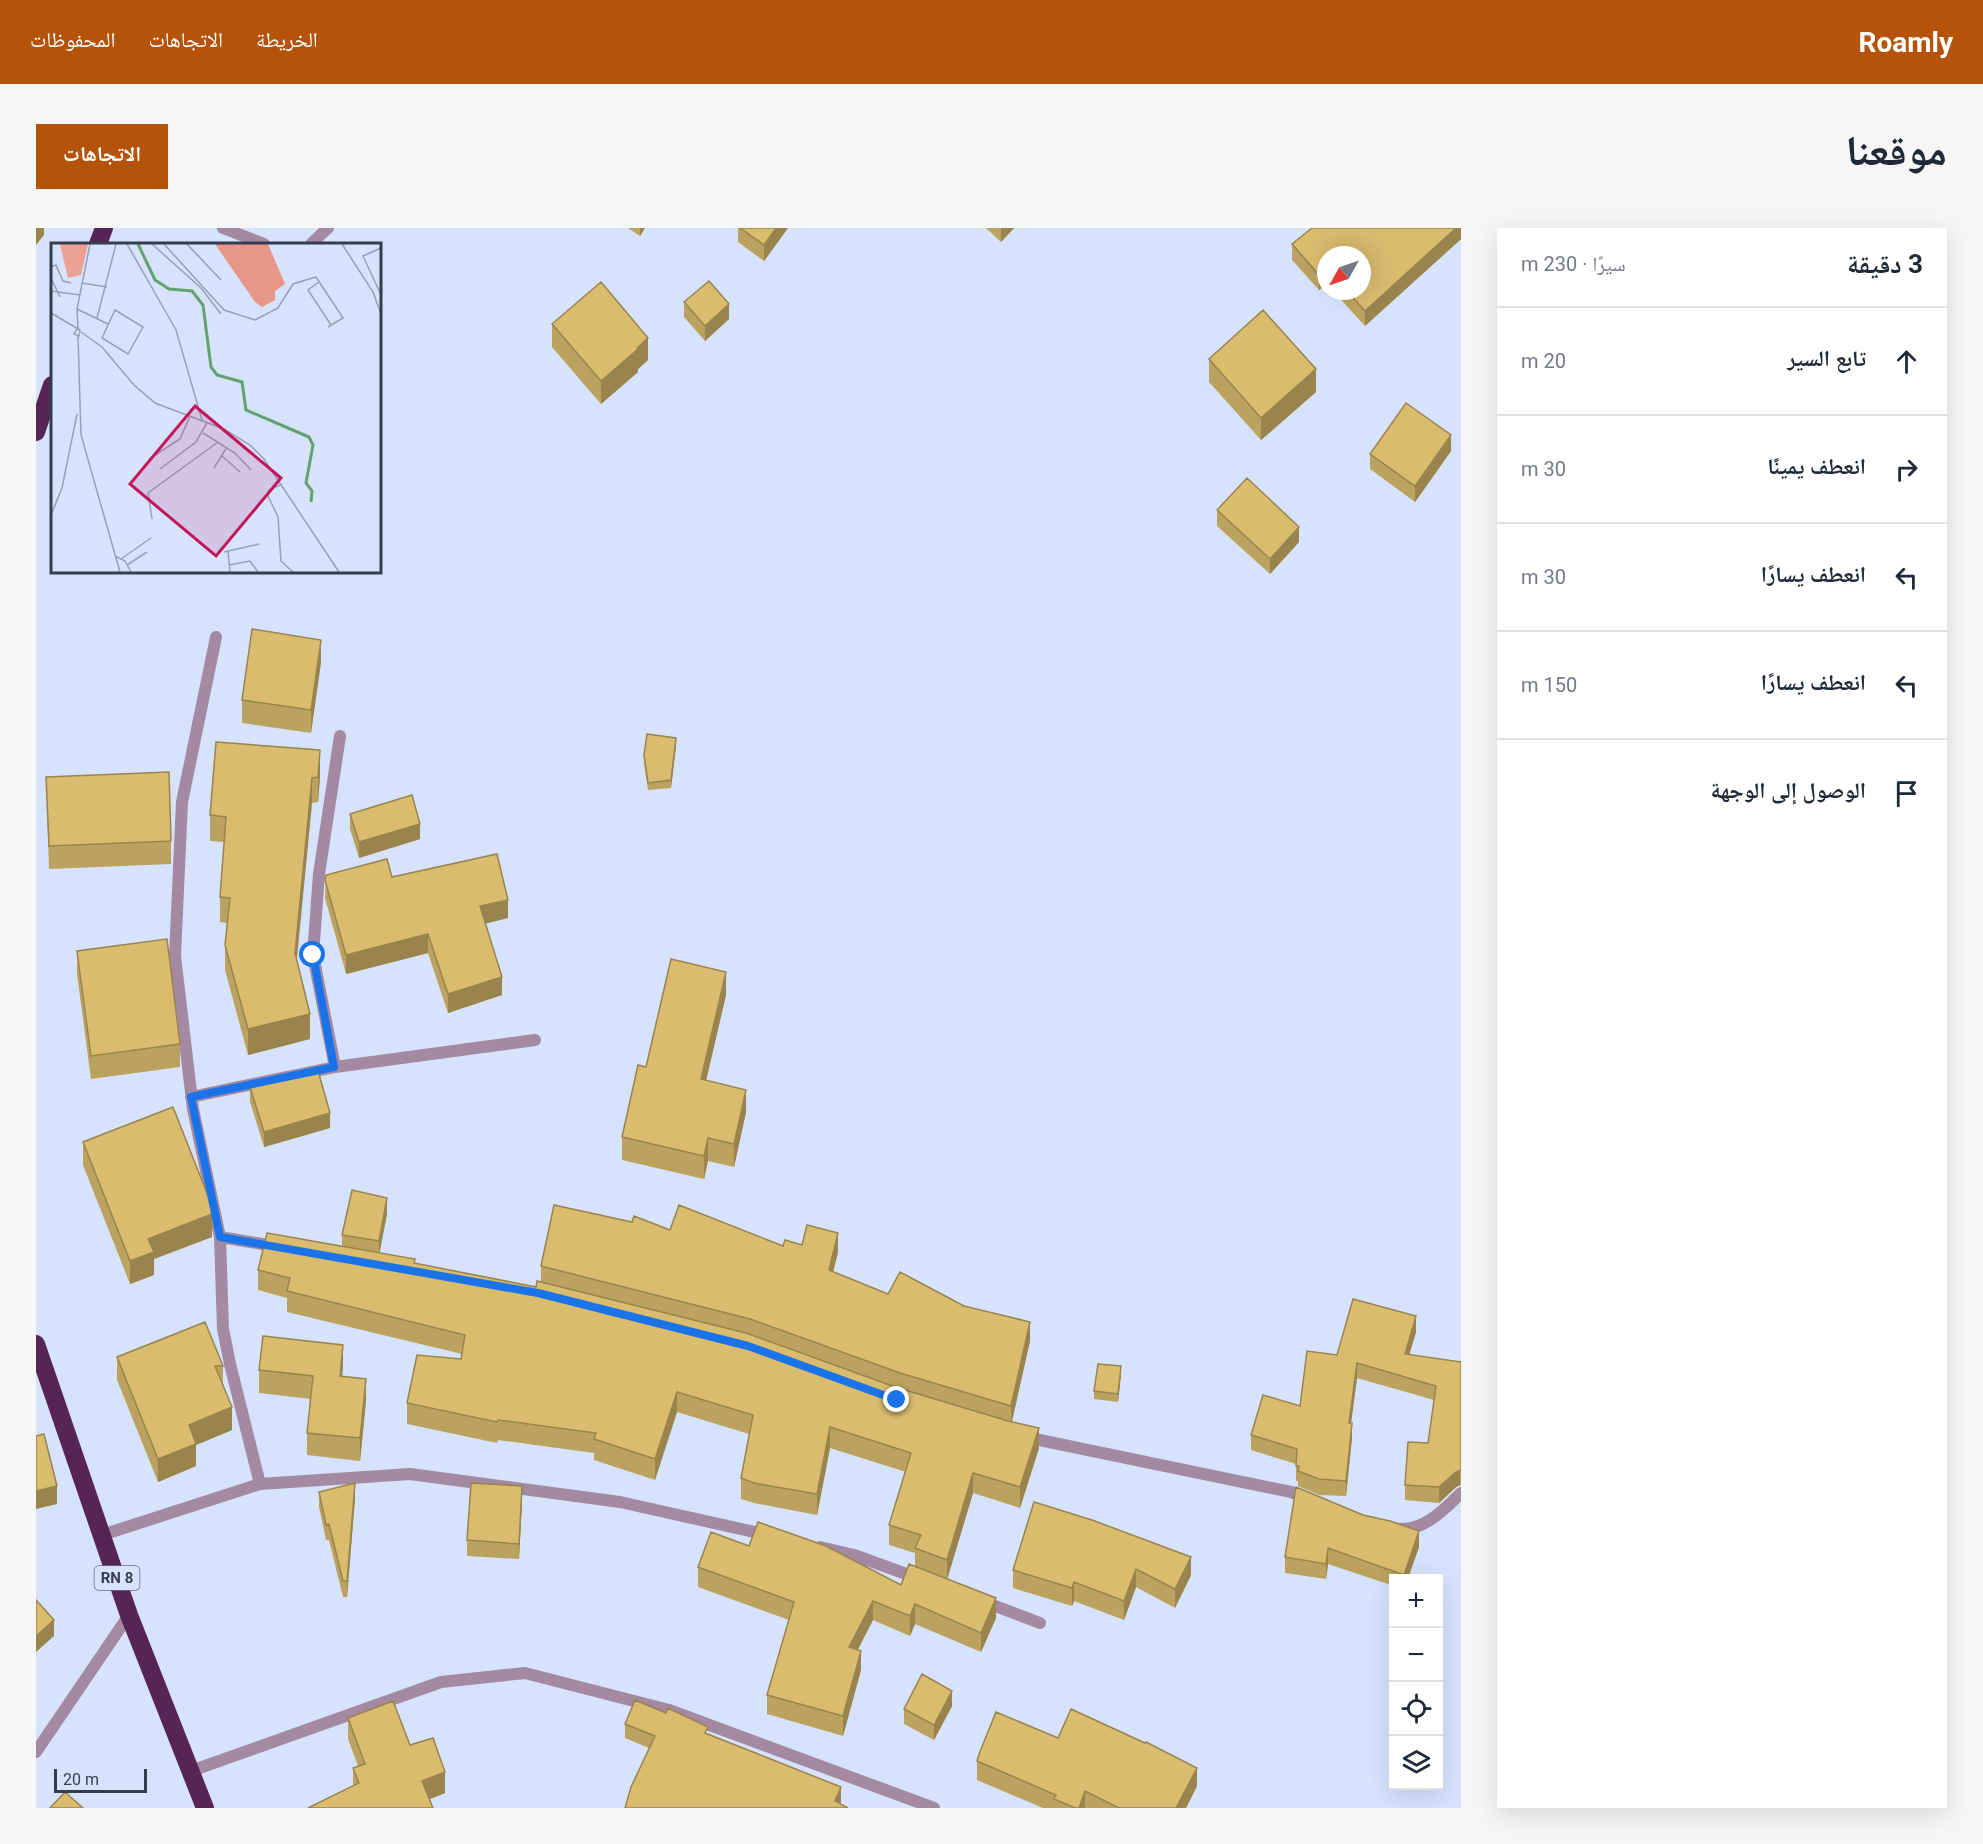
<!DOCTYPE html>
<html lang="ar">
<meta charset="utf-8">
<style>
body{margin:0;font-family:Roboto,"Noto Naskh Arabic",sans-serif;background:#f6f6f7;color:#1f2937;direction:rtl}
.controls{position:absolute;right:18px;bottom:18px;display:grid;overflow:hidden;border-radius:0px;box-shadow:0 6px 24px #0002}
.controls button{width:54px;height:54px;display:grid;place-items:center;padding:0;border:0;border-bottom:2px solid #e0e1e3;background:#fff;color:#1f2937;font:30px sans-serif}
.compass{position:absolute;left:1281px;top:18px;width:54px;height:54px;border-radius:50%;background:#fff;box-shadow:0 6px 24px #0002;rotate:230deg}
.scale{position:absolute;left:18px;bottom:15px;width:93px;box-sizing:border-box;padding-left:6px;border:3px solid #353c4e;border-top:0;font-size:16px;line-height:21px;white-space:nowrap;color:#353c4e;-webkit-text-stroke:4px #d7e2fd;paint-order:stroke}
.stop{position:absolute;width:18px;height:18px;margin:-14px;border:4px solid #1a73e8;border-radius:50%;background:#fff}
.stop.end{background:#1a73e8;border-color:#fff;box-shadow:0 2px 6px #0008}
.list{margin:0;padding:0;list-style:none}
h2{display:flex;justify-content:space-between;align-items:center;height:78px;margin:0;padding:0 24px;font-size:26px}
h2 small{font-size:20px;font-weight:400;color:#747a83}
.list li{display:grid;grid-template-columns:39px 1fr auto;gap:18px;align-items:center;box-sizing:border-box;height:108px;padding:0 24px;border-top:2px solid #e0e1e3}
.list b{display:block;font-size:22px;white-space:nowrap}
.list em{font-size:20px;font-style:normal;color:#747a83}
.icon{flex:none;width:33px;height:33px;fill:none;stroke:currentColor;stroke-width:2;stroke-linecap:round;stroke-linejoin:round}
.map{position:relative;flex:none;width:1425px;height:1580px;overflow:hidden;direction:ltr;border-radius:0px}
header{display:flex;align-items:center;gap:36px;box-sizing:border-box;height:84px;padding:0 30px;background:#b45309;color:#fff}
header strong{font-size:28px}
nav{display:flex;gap:33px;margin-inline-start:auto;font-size:21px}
.intro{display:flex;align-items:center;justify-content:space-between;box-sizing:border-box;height:144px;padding:0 36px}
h1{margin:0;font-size:42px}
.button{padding:15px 27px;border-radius:0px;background:#b45309;color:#fff;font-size:21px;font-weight:700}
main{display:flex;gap:36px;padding:0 36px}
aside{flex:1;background:#fff;border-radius:0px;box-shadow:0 6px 24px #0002}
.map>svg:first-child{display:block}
</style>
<header>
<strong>Roamly</strong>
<nav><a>الخريطة</a><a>الاتجاهات</a><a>المحفوظات</a></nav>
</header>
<div class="intro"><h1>موقعنا</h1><a class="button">الاتجاهات</a></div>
<main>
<aside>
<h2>3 دقيقة<small>سيرًا · 230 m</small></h2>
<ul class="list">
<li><svg class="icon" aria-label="ahead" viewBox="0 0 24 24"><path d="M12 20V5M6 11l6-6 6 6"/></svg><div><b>تابع السير</b></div><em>20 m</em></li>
<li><svg class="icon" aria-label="right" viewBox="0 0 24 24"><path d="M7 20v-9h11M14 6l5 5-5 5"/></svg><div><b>انعطف يمينًا</b></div><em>30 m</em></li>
<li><svg class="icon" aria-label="left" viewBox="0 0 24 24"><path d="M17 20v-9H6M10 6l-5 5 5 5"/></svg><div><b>انعطف يسارًا</b></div><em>30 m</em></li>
<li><svg class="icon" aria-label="left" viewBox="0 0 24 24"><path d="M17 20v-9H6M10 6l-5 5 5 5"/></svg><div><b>انعطف يسارًا</b></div><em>150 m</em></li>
<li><svg class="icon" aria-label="arrive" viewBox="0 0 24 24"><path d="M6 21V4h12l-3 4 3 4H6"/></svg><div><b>الوصول إلى الوجهة</b></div></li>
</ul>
</aside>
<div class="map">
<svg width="1425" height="1580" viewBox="0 0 1425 1580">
<rect width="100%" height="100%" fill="#d7e2fd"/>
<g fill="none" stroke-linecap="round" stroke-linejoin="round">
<path stroke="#a389a1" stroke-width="12" d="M187,0L228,16
M275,16L292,0
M180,409L146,574L139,728L157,881L184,1009L187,1101L194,1136L224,1256
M299,839L277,727L283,646L304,508
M155,869L299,839L499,812
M184,1009L244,1019
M989,1209L1255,1264L1273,1272
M1357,1300C1385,1306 1407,1283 1425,1265
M66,1307L224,1256L374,1246L584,1274L732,1307
M784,1319L818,1327L884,1351
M946,1373L1004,1395
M0,1524L93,1387
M155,1543L405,1454L489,1445L633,1482L898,1580"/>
<path stroke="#572456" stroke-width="18" d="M62,16L68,0
M0,204L16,157
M0,1116L93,1387L169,1580"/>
</g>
<path fill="#bba25f" d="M592,0H609L604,8Z
M702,0H752L728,33L702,14Z
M950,0H978L965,14Z
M1425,0V11L1329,98L1297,63H1326L1290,27V56L1283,62L1256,32V16Z
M648,74L693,91L669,113L648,89Z
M516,96L612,132L602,141V144L565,176L516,119Z
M1173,131L1280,164L1225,212L1173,154Z
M1415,223L1379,274L1334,241V226Z
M1181,282L1263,314L1234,346L1181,298Z
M285,434L275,505L206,495V472Z
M180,514L284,548L282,574L276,575L260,732L274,811L212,827L189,742V717L191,695L184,694V669L188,614L174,613V587Z
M640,518L635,560L612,562L608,535V527Z
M10,549L135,613V636L13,641Z
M314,586L384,611L323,630L314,601Z
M290,647L356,649L472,690L449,695L466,767L412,785L392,725L310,746L289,670Z
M41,723L144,816V839L55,851L41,746Z
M690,767L670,853L710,884L698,939L672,933L668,951L586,932V909L610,839Z
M214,859L294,900L228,919L214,874Z
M47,914L176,1009L118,1031V1047L94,1056L47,937Z
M351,986L343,1025L379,1036L500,1059L505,1053V1038L634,1002L747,1018L766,1017L802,1024L797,1044L852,1066L994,1113L975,1194L1003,1220L984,1280L937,1265L911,1351L960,1390L945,1424L879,1396L874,1408L837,1392L821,1422L825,1442L807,1508L731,1486V1467L753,1392L662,1359V1339L713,1318L865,1357L879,1339V1325L853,1317V1297L870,1244L794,1220L781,1287L718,1275L705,1271V1250L713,1206L641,1184L619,1252L558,1232V1225L462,1212L461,1215L371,1196V1175L425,1131L426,1126L251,1084V1070L222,1062V1042L306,1018V1007Z
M1380,1104L1373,1127L1425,1134V1257L1420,1259L1403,1275L1369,1272V1257L1392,1215L1398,1172L1321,1150L1315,1195L1316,1210L1310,1268L1283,1267L1262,1258V1253H1260V1236L1215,1222V1207L1264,1178L1301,1127Z
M81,1129L187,1138V1155L196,1202L160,1217V1238L122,1254L81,1152Z
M307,1139L306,1148L330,1173L324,1233L271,1227V1205L275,1171L223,1165V1142Z
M1085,1146L1082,1174L1058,1171V1163Z
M1260,1259L1383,1319L1372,1350H1358V1358L1292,1336L1290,1351L1249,1345V1329Z
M283,1264L319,1271L311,1369H307L293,1312H290L283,1279Z
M486,1274L483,1331L431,1328V1312Z
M998,1274L1155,1347L1139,1380L1100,1359L1088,1392L1038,1373L1036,1378L977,1360V1342Z
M916,1478L898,1512L868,1496V1481Z
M312,1490L374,1517L409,1565L394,1571L317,1558V1540L322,1538L312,1511Z
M589,1496L672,1506L805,1574L804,1575L613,1520L589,1510Z
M1022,1510L1161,1558L1150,1580H1007L941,1552V1533Z"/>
<path fill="#99844e" d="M0,0H8V7L0,17Z
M604,0H609L604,8Z
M740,0H752L728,33V17Z
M965,0H978L965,14Z
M1420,0H1425V11L1329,98V83Z
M1290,41V56L1283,62V47Z
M693,76V91L669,113V98Z
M612,110V132L602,141V144L565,176V153Z
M1280,141V164L1225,212V190Z
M1415,207V223L1379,274V258Z
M1263,299V314L1234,346V331Z
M285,412V434L275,505V482Z
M640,510V518L635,560V552Z
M284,522V548L282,574V549Z
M276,550V575L259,751V725Z
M384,596V611L323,630V614Z
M472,672V690L444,697V678Z
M392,706V725L310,746V727Z
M690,744V767L665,874V851Z
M466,749V767L412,785V766Z
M274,786V811L212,827V801Z
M710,862V884L698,939V916Z
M294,885V900L228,919V904Z
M672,910V933L668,951V928Z
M351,970V986L343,1028V1013Z
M176,986V1009L118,1031V1047L94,1056V1033L112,1011Z
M802,1005V1024L793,1061V1042Z
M1380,1088V1104L1369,1141V1126Z
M994,1094V1113L975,1198V1178Z
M307,1117V1139L304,1170V1148Z
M1321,1135V1150L1313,1210V1195Z
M1085,1138V1146L1082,1174V1166Z
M330,1151V1173L324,1233V1210Z
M641,1164V1184L619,1252V1231Z
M196,1179V1202L160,1217V1238L122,1254V1231L153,1197Z
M1316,1195V1210L1310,1268V1253Z
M794,1199V1220L781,1287V1266Z
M1003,1200V1220L984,1280V1259Z
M1424,1242V1257L1420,1259L1403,1275V1259L1420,1244Z
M937,1245V1265L911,1352V1332Z
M319,1255V1271L311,1369V1353Z
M21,1258V1276L0,1281V1263Z
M486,1258V1274L483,1331V1316Z
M1383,1303V1319L1372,1350H1368V1347Z
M1292,1320V1336L1290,1351V1336Z
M1155,1329V1347L1139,1380V1361Z
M1100,1341V1359L1088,1392V1373Z
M1038,1354V1373L1036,1378V1360Z
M960,1370V1390L945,1424V1405Z
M837,1373V1392L813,1439V1419Z
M879,1376V1396L874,1408V1388Z
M18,1392V1408L0,1424V1408Z
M825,1423V1442L807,1508V1488Z
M916,1463V1478L898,1512V1497Z
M1161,1540V1558L1150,1580H1140Z
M409,1544V1565L386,1574V1553Z
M805,1559V1574L802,1580L799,1573Z
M1049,1563V1580H1043Z"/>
<path fill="#dabc6f" stroke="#99844e" stroke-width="1.5" d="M704,0H740L728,17Z
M1276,0H1420L1329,83L1311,63H1326V27H1290V41L1283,47L1256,16Z
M673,53L693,76L669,98L648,74Z
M565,54L612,110L601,120L602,121L565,153L516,96Z
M1227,82L1280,141L1225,190L1173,131Z
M1370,175L1415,207L1379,258L1334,226Z
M1211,250L1263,299L1234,331L1181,282Z
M216,401L285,412L275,482L206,472Z
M611,506L640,510L635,552L612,555L608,527Z
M180,514L284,522L282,549L276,550L259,725L274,786L212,801L189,717L194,670L184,669L190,589L174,587Z
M133,544L135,613L13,618L10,549Z
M376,567L384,596L323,614L314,586Z
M461,626L472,672L444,678L466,749L412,766L392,706L310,727L289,652L290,647L351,631L356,649Z
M131,711L144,816L55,828L41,723Z
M635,731L690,744L665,851L710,862L698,916L672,910L668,928L586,909L602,837L610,839Z
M281,839L294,885L228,904L214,859Z
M137,879L172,968L176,986L112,1011L118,1024L94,1033L47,914Z
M316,962L351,970L343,1013L306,1007Z
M518,977L596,994L598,988L634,1002L643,977L747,1018L749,1012L766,1017L771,997L802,1005L793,1042L852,1066L864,1044L928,1078L994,1094L975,1178L864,1145L714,1091L505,1038Z
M231,1005L379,1031L378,1035L500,1059L501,1053L710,1105L859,1159L972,1193L1003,1200L984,1259L937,1245L911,1332L879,1320L885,1307L853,1297L875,1225L794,1199L781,1266L718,1255L705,1250L717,1187L641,1164L619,1231L558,1211L560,1205L462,1192L461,1194L371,1175L381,1127L425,1131L429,1107L251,1063L254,1050L222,1042Z
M1317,1071L1380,1088L1369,1126L1425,1134V1242L1420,1244L1403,1259L1369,1257L1372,1214L1392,1215L1400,1158L1321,1135L1313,1195H1316L1310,1253L1283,1251L1262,1243L1263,1238H1260L1261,1221L1215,1207L1227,1167L1264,1178L1271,1123L1301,1127Z
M169,1094L187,1138H179L196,1179L153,1197L160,1216L122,1231L81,1129Z
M227,1108L307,1117L304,1148L330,1151L324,1210L271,1205L277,1148L223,1142Z
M1062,1136L1085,1138L1082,1166L1058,1163Z
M8,1206L21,1258L0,1263V1208Z
M319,1255L311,1353H307L293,1296L290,1297L283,1264Z
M435,1255L486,1258L483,1316L431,1312Z
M1260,1259L1327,1287L1354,1293L1383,1303L1368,1347L1292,1320L1290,1336L1249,1329Z
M998,1274L1056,1292L1155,1329L1139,1361L1100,1341L1088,1373L1038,1354L1036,1360L977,1342Z
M722,1294L790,1318L865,1357L873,1336L960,1370L945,1405L879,1376L874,1388L837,1373L813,1419L825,1423L807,1488L731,1467L758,1374L662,1339L675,1304L713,1318Z
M0,1372L18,1392L0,1408Z
M886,1446L916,1463L898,1497L868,1481Z
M599,1472L630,1485L632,1480L672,1499L669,1505L805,1559L799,1573L812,1580H589L595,1559L619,1508L589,1496Z
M357,1473L374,1517L397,1510L409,1544L386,1553L397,1580H272L323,1555L317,1540L329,1536L312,1490Z
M1035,1481L1109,1515L1110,1514L1161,1540L1140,1580H1083L1049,1563L1043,1580H1039L1018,1571L1020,1567L941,1533L943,1526L960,1484L1022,1510Z
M29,1564L47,1580H14Z"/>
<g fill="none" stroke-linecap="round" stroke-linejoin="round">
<path stroke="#1a73e8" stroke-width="8" d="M277,727L298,839L155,869L184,1009L502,1065L712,1118L861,1172"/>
</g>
<g text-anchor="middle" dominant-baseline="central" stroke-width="5" stroke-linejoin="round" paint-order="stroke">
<rect fill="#d7e2fd" stroke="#666e82" stroke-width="1.5" x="58.5" y="1338" width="45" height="24" rx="4.5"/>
<g font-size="15" font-weight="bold" fill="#353c4e">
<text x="81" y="1350">RN 8</text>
</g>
</g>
<g transform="translate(15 15)">
<rect width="330" height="330" fill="#d7e2fd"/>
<path d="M9,1H37L30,32L17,35Z" fill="#eca195"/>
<path d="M164,1H217L234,41L224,48V57L211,64L204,59Z" fill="#e8968a"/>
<path fill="none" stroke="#62a26d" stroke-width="3" d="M87,1L104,37L118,46L141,48L152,62L160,124L166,132L191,139L195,167L258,194L262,202L255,240L261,248L260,259"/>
<path fill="none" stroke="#96a0b7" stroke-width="1.5" d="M76,1L125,87L151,177M101,1L150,45L170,71M113,1L173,67L204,77L227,65L242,41L265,34L292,75L277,84M136,1L170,37M291,1L322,49L330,71M330,5L312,13L330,52M0,24L5,22L12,38L20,40M0,35L9,54M268,39L257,47L280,82M31,40L56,44M0,48L29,52M26,66L57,81M64,67L92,84L77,111L51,95ZM0,70L29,87L28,93L23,91L26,86M46,75L65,1M27,86L26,66L39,1M30,89L51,104L83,142L104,160L173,186L199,202L213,216L288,329M27,93L30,192L69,329M152,190L184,210L200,227M171,213L189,229M98,216L129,196L139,173M163,225L176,204M109,226L145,199L156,180M229,242L218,247L217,253L227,274L230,318L242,329M0,272L11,245L26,171M101,276L97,250L167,199M177,308L179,329M173,309L208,301M64,313L74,318L80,329M70,316L100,295M76,322L96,309M178,322L199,318L207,329"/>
<path fill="#c2185b" fill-opacity="0.15" stroke="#c2185b" stroke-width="3" d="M144,163L230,235L165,313L79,241Z"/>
<rect width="330" height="330" fill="none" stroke="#353c4e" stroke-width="3"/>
</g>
</svg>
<div class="controls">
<button>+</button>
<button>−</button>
<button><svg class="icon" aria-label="locate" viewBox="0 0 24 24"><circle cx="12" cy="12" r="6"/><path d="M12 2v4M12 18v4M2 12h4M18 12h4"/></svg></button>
<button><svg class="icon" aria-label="layers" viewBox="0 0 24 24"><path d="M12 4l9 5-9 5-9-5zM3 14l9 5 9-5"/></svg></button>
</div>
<svg class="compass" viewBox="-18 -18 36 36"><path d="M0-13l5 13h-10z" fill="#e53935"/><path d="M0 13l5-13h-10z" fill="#747a83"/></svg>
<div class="scale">20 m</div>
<div class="stop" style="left:277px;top:727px"></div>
<div class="stop end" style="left:861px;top:1172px"></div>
</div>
</main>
